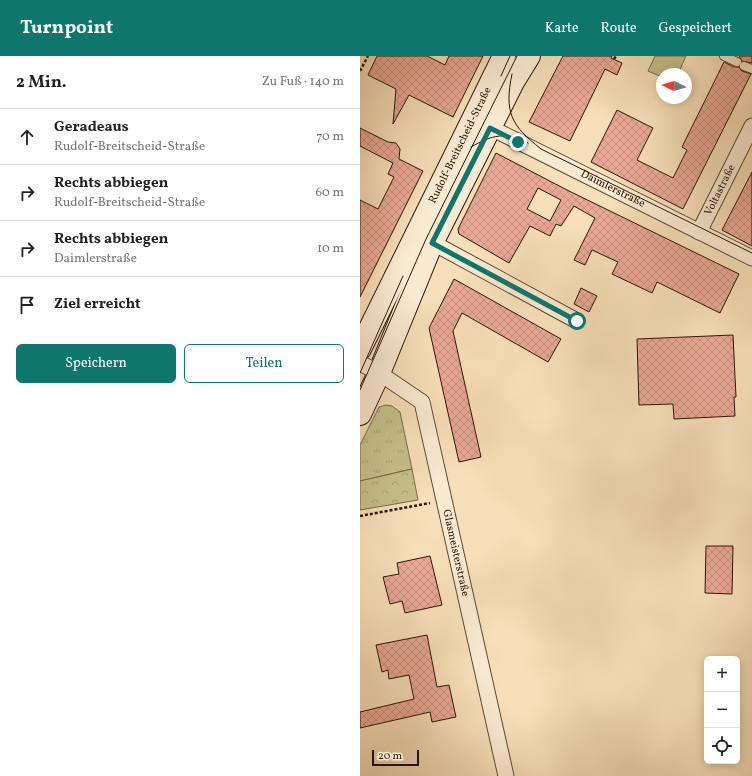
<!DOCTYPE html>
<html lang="de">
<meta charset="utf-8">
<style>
body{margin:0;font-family:Vollkorn,serif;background:#f6f6f6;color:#222}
.controls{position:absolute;right:12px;bottom:12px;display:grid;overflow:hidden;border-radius:6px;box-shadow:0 2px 10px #0003}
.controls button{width:36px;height:36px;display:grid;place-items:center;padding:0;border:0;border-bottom:1px solid #e0e0e0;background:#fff;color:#222;font:20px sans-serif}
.compass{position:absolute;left:296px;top:12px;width:36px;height:36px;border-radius:50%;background:#fff;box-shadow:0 2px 10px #0003;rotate:276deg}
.scale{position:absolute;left:12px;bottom:10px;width:47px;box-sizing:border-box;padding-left:4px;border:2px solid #2a1508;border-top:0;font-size:11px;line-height:14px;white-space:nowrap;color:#2a1508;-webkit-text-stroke:3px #faead2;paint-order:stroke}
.stop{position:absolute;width:12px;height:12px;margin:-9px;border:3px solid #0f766e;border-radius:50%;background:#fff}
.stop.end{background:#0f766e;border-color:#fff;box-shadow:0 1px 4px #0008}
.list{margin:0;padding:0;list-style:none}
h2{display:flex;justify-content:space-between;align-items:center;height:52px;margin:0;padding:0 16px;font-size:17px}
h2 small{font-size:13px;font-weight:400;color:#767676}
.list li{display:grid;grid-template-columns:26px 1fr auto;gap:12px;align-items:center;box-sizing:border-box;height:56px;padding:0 16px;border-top:1px solid #e0e0e0}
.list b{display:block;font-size:15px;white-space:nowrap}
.list p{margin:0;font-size:13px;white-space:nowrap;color:#767676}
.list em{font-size:13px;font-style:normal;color:#767676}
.actions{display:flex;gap:8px;padding:12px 16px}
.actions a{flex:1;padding:9px 0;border:1px solid #0f766e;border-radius:6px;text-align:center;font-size:14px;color:#0f766e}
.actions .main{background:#0f766e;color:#fff}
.icon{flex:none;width:22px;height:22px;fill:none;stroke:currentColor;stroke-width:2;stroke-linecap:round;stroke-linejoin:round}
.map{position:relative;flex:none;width:392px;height:720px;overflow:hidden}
header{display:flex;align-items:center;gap:24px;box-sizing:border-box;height:56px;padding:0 20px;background:#0f766e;color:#fff}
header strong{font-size:19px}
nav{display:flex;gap:22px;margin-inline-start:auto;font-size:14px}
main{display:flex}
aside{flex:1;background:#fff}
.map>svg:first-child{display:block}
</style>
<header>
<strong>Turnpoint</strong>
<nav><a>Karte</a><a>Route</a><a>Gespeichert</a></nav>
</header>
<main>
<aside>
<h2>2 Min.<small>Zu Fuß · 140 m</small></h2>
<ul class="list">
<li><svg class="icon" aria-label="ahead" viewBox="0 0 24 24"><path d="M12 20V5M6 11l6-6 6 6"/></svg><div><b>Geradeaus</b><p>Rudolf-Breitscheid-Straße</p></div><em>70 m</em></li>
<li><svg class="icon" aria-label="right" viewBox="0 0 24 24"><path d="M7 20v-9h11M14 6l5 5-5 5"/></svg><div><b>Rechts abbiegen</b><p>Rudolf-Breitscheid-Straße</p></div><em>60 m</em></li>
<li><svg class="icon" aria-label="right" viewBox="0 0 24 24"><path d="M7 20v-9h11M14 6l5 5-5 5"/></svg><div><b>Rechts abbiegen</b><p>Daimlerstraße</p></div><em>10 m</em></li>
<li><svg class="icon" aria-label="arrive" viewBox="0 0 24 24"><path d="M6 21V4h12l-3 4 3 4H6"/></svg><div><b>Ziel erreicht</b></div></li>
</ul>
<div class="actions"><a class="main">Speichern</a><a>Teilen</a></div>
</aside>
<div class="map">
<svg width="392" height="720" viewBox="0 0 392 720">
<defs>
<pattern id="grass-tufts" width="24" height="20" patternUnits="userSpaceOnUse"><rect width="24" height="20" fill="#c5bf8a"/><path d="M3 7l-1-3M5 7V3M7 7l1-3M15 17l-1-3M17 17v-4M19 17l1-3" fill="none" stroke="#a9a376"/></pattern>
<pattern id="forest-crowns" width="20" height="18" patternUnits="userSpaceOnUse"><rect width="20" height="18" fill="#c5bf8a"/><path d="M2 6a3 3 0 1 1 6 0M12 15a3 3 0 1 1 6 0" fill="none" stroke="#a9a376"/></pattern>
<pattern id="building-cross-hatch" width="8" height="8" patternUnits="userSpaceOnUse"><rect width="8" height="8" fill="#e9a895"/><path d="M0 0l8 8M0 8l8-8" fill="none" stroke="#c8907f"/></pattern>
</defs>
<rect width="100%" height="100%" fill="#f7dfb9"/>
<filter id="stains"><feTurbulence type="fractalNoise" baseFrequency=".005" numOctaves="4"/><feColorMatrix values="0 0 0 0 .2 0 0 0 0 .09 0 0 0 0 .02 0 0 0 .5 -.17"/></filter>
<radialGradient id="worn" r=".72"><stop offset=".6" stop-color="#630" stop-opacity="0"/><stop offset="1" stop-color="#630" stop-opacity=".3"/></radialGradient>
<path fill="url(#grass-tufts)" stroke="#786a49" d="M26,349L32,350L40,356L52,413L0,425V389L19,351Z"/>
<path fill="url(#forest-crowns)" stroke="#786a49" d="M52,413L58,444L0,454V425Z"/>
<path fill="#c5bf8a" stroke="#786a49" d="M295,0H326L318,18H302V21L288,15Z"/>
<path fill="url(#building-cross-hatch)" stroke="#2a1508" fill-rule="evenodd" d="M17,0H67L85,9L89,0H123L93,61L49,39L33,68L36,33L8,19Z
M203,0H252L251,2L262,7L257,19L245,13L210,85L169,66Z
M379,0H392V7L382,5Z
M364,6L374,11H379L382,15L391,18L323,153L231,106L257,54L293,72L277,104L313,122L327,94L322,91Z
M0,72L28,86L36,87L40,93L39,103L63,115L0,241V144L18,153L34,121L28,118L33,107L0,90Z
M136,97L207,134L379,218L360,257L297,226L292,237L252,218L258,206L232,194L225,209L214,204L235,162L214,150L201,170L196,168L190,180L170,170L149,207L99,178L98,173ZM178,132L201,144L190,165L167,153Z
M392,116V190L362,174Z
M94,223L201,283L188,306L102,257L93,275L121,401L99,406L69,272Z
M221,232L237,240L229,256L214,248Z
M373,279L376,341H374L375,360L314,363L313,348L279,349L277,283Z
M346,490H373L372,538L345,537Z
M70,500L82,549L45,557L42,545L30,548L23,521L39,518L37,507Z
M67,579L77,631L89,629L96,661L72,666L70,656L0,672V656L54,643L49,619L29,623L28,614L22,616L16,589Z"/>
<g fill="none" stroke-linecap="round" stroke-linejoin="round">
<g stroke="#5d4834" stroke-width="10">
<path id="lane" d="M364,0L377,6
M384,10L392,13"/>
</g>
<g stroke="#5d4834" stroke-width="17">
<g id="street">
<path id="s1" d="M123,68L392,202"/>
<path id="s2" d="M339,176L392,70"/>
<path d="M64,182L217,265"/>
<path id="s3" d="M0,307L19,317L62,346L146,720"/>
</g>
</g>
<g stroke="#2a1508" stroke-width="24">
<g id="secondary">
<path id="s4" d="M0,293L144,0"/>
<path d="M0,358L19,317L72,187L153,26L169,0"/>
</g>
</g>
<path stroke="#2a1508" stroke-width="2.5" stroke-dasharray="3 2" stroke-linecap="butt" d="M254,3L256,0
M0,15L8,0
M0,460L70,447"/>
<use href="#lane" stroke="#faead2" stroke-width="8"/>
<use href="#street" stroke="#faead2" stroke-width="15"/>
<use href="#secondary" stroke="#faead2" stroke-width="22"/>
<path stroke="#2a1508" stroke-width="1" d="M152,18C144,57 151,69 181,93L392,197
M141,20L150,0
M111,91C132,79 146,75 168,87
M0,317L43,220
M0,334L66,183L157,0"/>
</g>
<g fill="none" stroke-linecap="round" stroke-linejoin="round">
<path stroke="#0f766e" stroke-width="5" d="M158,86L130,72L72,187L217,265"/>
</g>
<g text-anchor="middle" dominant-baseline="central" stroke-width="3" stroke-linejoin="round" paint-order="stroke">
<g font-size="11" fill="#2a1508" stroke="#faead2">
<text stroke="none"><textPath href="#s4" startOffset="227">Rudolf-Breitscheid-Straße</textPath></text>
<text stroke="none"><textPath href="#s1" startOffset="145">Daimlerstraße</textPath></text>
<text stroke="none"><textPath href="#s2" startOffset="47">Voltastraße</textPath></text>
<text stroke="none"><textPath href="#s3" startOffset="228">Glasmeisterstraße</textPath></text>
</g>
</g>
<rect width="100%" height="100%" filter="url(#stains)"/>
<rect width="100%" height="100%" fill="url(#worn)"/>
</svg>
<div class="controls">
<button>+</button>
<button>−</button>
<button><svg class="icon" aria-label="locate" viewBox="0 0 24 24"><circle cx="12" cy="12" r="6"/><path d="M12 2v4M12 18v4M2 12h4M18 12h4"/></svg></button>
</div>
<svg class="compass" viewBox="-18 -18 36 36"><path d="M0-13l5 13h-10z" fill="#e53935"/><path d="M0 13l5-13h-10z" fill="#767676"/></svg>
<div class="scale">20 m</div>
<div class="stop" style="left:217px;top:265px"></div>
<div class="stop end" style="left:158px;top:86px"></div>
</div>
</main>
